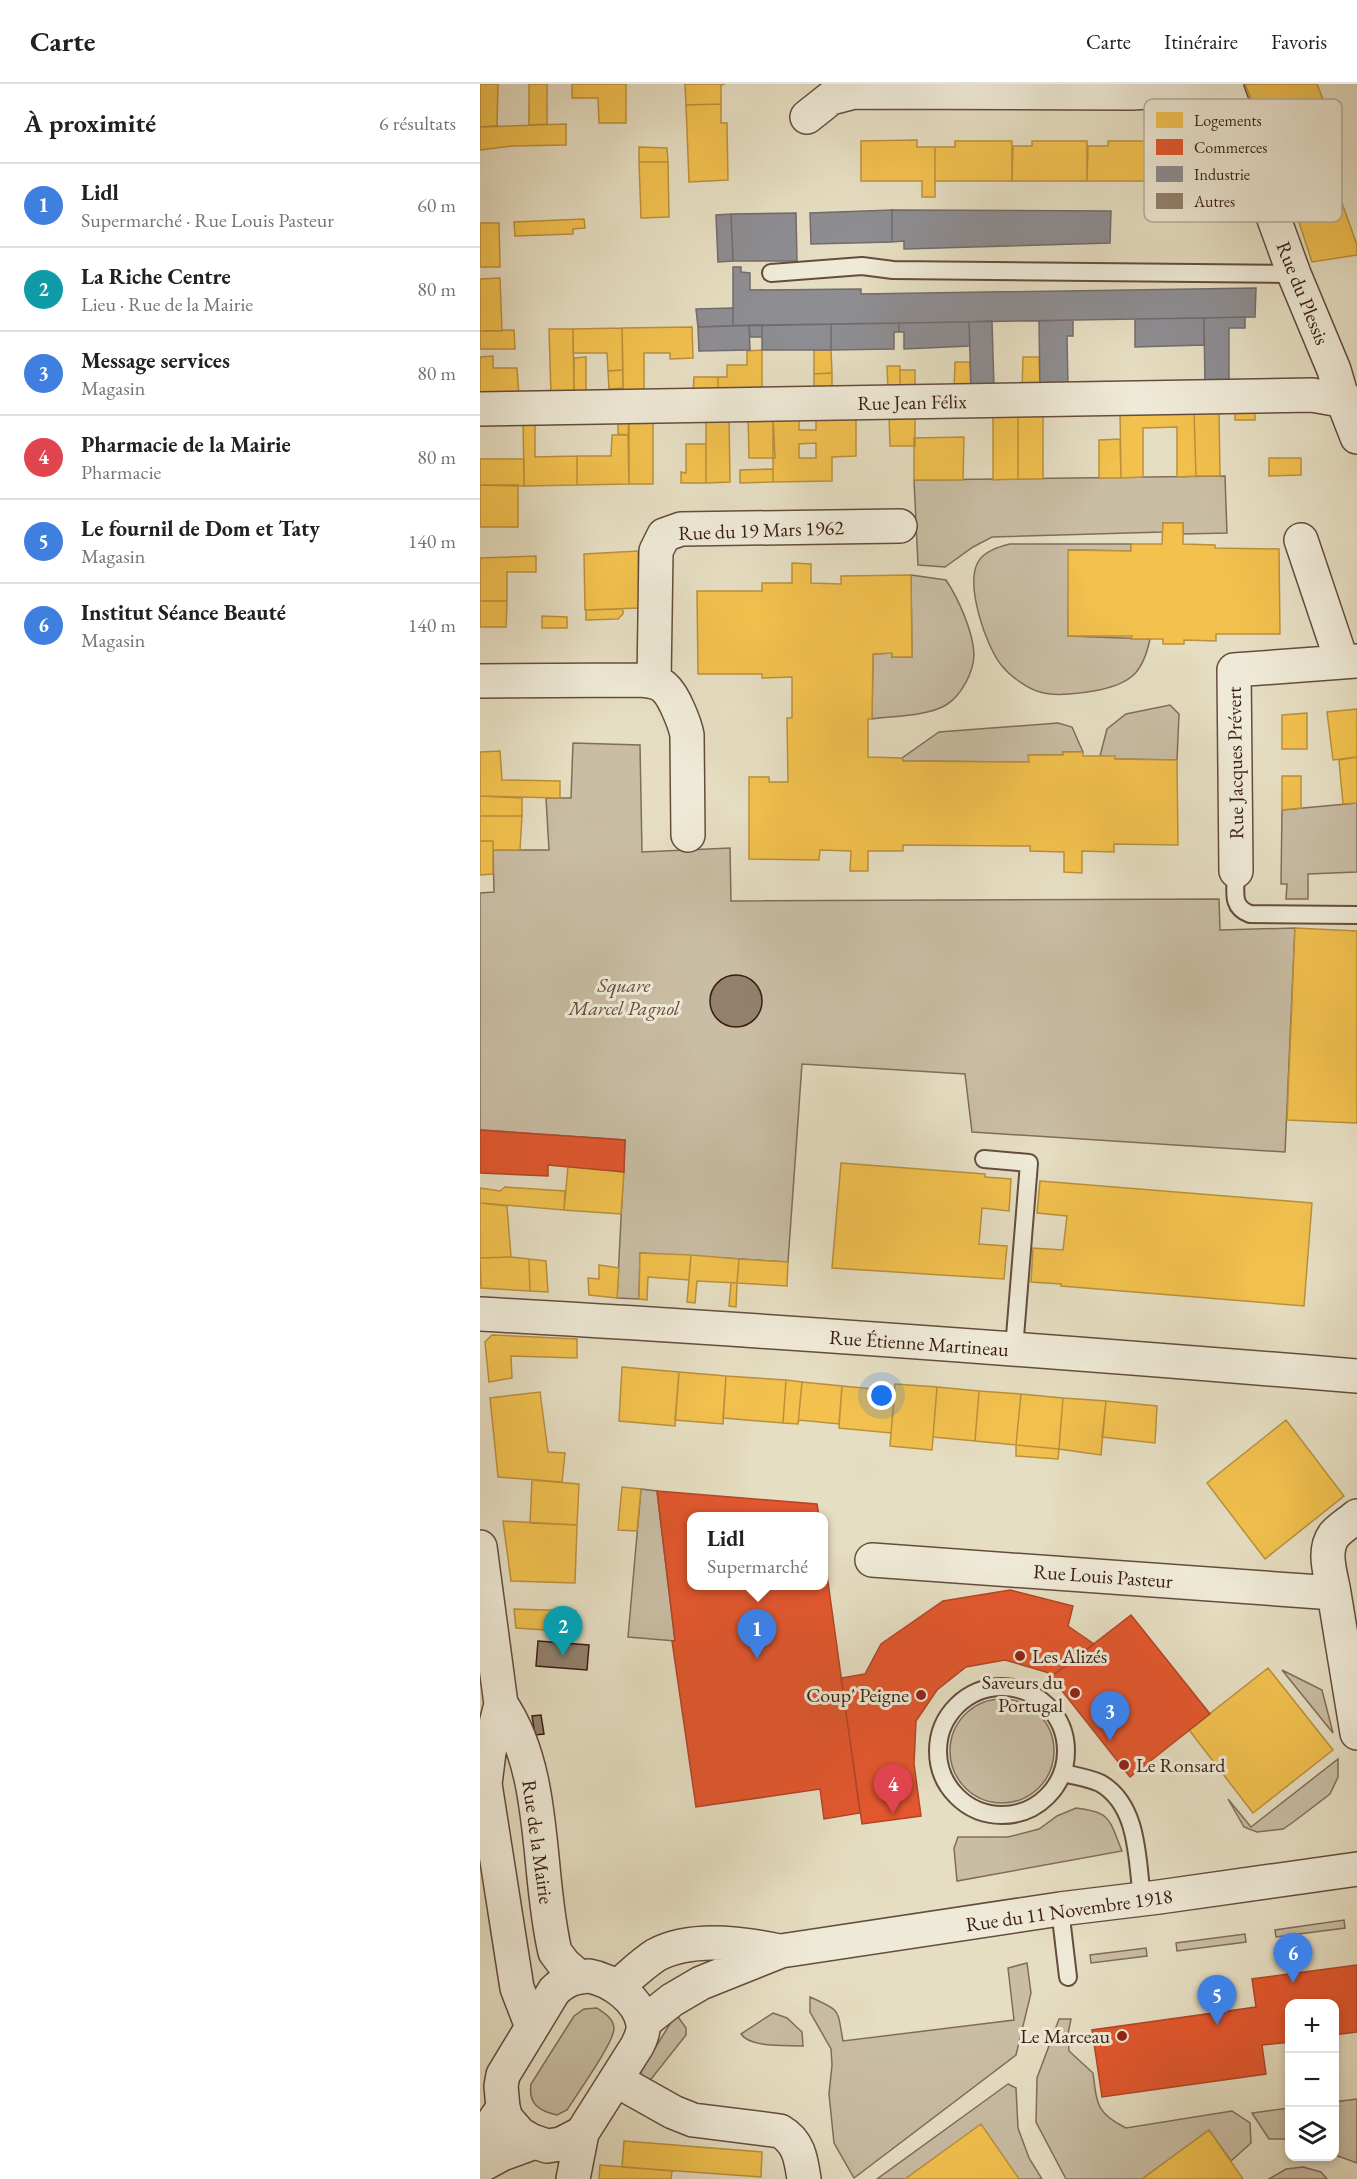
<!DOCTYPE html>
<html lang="fr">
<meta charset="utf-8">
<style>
body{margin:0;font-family:"EB Garamond",serif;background:#f2f2f2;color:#202124}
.controls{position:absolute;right:18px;bottom:18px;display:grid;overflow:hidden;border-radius:12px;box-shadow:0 3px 9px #0003}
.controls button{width:54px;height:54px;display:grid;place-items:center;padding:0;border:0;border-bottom:2px solid #e0e0e0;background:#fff;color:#202124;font:30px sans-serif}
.you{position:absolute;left:402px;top:1312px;width:21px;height:21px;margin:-15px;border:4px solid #fff;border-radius:50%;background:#1a73e8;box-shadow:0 0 0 9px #1a73e833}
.badge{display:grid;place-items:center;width:39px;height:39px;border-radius:50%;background:#8f2418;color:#fff;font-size:20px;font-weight:700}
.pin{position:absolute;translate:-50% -50px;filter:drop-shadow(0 2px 3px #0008)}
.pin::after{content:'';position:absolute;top:32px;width:21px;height:18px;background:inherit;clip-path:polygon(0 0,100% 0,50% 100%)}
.popup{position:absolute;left:207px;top:1428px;width:141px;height:78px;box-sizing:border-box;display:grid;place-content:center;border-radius:12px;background:#fff;filter:drop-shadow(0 2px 4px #0005);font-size:20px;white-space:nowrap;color:#757577}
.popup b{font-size:22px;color:#202124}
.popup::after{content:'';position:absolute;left:50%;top:100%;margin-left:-12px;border:12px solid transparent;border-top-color:#fff}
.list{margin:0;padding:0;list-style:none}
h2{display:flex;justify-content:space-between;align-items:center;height:78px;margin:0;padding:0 24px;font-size:26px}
h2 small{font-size:20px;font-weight:400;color:#757577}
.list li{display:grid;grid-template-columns:39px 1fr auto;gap:18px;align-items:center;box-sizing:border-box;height:84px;padding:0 24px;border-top:2px solid #e0e0e0}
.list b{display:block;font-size:22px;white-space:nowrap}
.list p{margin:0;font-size:20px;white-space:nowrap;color:#757577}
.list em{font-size:20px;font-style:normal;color:#757577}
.icon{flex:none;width:33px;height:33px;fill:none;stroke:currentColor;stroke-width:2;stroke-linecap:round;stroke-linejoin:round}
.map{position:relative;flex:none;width:877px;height:2095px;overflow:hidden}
header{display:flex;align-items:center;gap:36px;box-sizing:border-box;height:84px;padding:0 30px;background:#fff;border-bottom:2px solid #e0e0e0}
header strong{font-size:28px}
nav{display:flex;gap:33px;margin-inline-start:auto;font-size:21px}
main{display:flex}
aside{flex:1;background:#fff}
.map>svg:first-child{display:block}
</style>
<header>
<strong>Carte</strong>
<nav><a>Carte</a><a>Itinéraire</a><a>Favoris</a></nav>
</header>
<main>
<aside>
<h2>À proximité<small>6 résultats</small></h2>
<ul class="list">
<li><span class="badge" style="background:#3f7fe0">1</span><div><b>Lidl</b><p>Supermarché · Rue Louis Pasteur</p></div><em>60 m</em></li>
<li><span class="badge" style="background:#0f9aa8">2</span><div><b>La Riche Centre</b><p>Lieu · Rue de la Mairie</p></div><em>80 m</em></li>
<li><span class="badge" style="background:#3f7fe0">3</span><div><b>Message services</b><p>Magasin</p></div><em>80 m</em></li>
<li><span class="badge" style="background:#e0444e">4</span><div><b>Pharmacie de la Mairie</b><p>Pharmacie</p></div><em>80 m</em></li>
<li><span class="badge" style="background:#3f7fe0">5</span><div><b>Le fournil de Dom et Taty</b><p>Magasin</p></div><em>140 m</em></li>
<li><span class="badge" style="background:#3f7fe0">6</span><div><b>Institut Séance Beauté</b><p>Magasin</p></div><em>140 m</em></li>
</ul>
</aside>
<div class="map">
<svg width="877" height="2095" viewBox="0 0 877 2095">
<rect width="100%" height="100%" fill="#e6dec2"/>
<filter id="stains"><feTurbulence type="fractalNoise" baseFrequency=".00333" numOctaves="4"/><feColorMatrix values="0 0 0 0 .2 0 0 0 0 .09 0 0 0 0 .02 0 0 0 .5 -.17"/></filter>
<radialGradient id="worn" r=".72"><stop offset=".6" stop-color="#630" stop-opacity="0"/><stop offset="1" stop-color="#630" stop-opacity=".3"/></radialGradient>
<path fill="#c9bda4" stroke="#816d5b" stroke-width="1.5" d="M745,392L747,449L703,450V439H683V448L512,453L493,463L465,483L438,481L434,396Z
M530,460H651V467L589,466L588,552L670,555C663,588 652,599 619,606C604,609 575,613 560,608C548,605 530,592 522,582C506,563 485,501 498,478C504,467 519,463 530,460Z
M431,491L466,496C478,514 493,547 494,570C494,588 481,612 466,621C448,632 413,632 392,635L393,570L412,569V573H432Z
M690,621L699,630L697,676L635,675L620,672L627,645L646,630Z
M578,639L592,643L603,668H583V671H549V678L423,677L422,674L459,648Z
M93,659L160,661L162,768L250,764L251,817L739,815L740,846L815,844L805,1068L492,1048L485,990L322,980L308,1178L160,1169L159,1215L137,1214L145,1056L0,1046V809L14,808L13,766H69L66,714H91Z
M877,719V788L828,790V815H806L807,800H801L802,726Z
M161,1405L177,1407L195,1557L148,1553Z
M802,1586L842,1606L853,1649Z
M470 1667a52 52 0 1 1 104 0a52 52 0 1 1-104 0Z
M858,1675V1693L850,1710L812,1739L803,1745L777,1748L764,1743L748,1715L771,1743Z
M596,1724C632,1728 629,1736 642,1767L477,1797L474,1764L478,1753H528L559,1745L577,1732Z
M864,1836L865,1844L796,1853L795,1846Z
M765,1850L766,1858L697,1867L696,1859Z
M666,1864L667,1872L611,1879L610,1871Z
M547,1879L551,1909L536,1971L374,2094L354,2059L349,2010L352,1981L351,1965L330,1928V1913C362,1927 357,1925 363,1957L534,1936L528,1884Z
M117,1924C124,1929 134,1934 134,1945C133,1960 97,2010 87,2026L77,2031C59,2027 48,2020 51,2000L94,1932L104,1925Z
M293,1929L307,1934L322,1948L323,1962C307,1961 270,1964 261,1950Z
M196,1930L206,1944V1951L168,1999L161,1993V1987Z
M579,1935H591L588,1950L589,1967L613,1989C617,2020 616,2029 646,2044L752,2027L770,2039L771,2059L751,2077L729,2046L662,2095H586L556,2038L557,1994Z
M528,2000L536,2004L538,2044L549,2074L562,2095H397Z
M877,2015V2079L855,2071L854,2018Z
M809,2024V2055H789L772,2029Z
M823,2083L841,2088L847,2095H789L806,2085Z"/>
<path fill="#f2c14e" stroke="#ba903c" stroke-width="1.5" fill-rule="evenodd" d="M0,0H18L17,42L0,43Z
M49,0H67V40L49,41Z
M92,0H146V39H119L118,14H92Z
M205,0H245L241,1V20L206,21Z
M765,0H837L861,62H790Z
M241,20V39H247L248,96L209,98L206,21Z
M86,40V61L32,62L0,66V43Z
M437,56V63H455V113H442V97H381V57Z
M475,57H532V97H455V63H475Z
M552,57H607V97H532L533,62H552Z
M628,57H683V97H607L608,62H628Z
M790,62H858V90H800Z
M159,63L187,64L188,78H159Z
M159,78H188L189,133L161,134Z
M862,119L877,161V171L832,178L816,129Z
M104,135L105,144L93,145V150L35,152L34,138Z
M0,139H19L20,183H0Z
M20,194L22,247H0V195Z
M212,243L213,274L190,275V269H164V310H143L142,244Z
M142,244L143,286L128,287L127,269H93V245Z
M69,245H93L94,311H71Z
M34,246L35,265H0V247Z
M282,266V308L238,309V293H247V281H267V267Z
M334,266H351L352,289L334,290Z
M13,272V284H37L39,312L0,313V273Z
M106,273V311H94V274Z
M543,273H559L560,304L542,305Z
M475,278H490L491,305L474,306Z
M407,282H420V306H408Z
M143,286V304L129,305L128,287Z
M420,286H435V306H420Z
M352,289V307H334V290Z
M214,293H238V309H213Z
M775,325V336H755V326Z
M714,326L716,392L697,393V343L663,344V393L641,394L640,328Z
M714,326H739L740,392H716Z
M513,329H538V395L513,396Z
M538,329H563V395H538Z
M409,330H435V362H410Z
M319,331V346H336V332L376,331V372L352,373V397L293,398V332ZM336,359V374H319V360Z
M226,332H249L250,398L226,399Z
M268,332H293L295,374H269Z
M138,333H149L148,351L138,350Z
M149,333H173V400H149Z
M55,335V373L97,372V401L44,402L43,336Z
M132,351H148L149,400L97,401V372H131Z
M484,353L483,396H434V354Z
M640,355L641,394H619V356Z
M206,360H226V399H201V388L206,389Z
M789,374H821V391L789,392Z
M0,375H44V402L0,401Z
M293,385V398L260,399V386Z
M0,401H38V443H0Z
M683,439H703V460L735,461V464L799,465L800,550H736V557L704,556V560H683V555H651L652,552H588V466L651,467V460H682Z
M158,467L159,524L105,526L104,470Z
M56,472V488H27V517H0V474Z
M312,479L331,480V499L361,500V492L431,491L432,573H412V569L393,570L392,635H388V673L422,674L423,677L549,678L548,671H583V668H603V672H635V675L697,676L698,761L634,760V768L602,767V789L584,788V768L550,767V762L423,761V767H388V787H370L371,767L340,766L339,776L269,775V693H289V698H308L307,634H312V593L282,594V590H218L217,507H282V499H312Z
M0,517H27L26,543H0Z
M143,525V530L138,535L106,536V526Z
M62,532L87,533V544H62Z
M877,625V673L853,676L847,628Z
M827,629V665H802V631Z
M20,667L22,696L80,697V714L0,712V668Z
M877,673V719L863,720L859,676Z
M802,692H821V724L802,726Z
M0,712L42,714V732H0Z
M0,732H42L40,766H13V757H0Z
M0,757H13V790L0,791Z
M815,844L877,847V1039L807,1036Z
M361,1079L505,1090V1093L531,1095L529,1127L502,1124L499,1160L527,1162L524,1195L352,1184Z
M88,1082L144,1088L141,1130L84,1126Z
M560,1097L832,1119L824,1222L581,1202V1200L551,1198L553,1164L583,1166L587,1132L557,1129Z
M25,1103L85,1107L84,1126L0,1119V1104L20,1107Z
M0,1119L27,1122L31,1173L0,1174Z
M160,1169L211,1171L209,1196L168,1193L167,1216L159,1215Z
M211,1171L259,1175L257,1199L217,1197L215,1219L207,1218Z
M31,1173L49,1175L50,1207L1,1204L0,1174Z
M49,1175L66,1177L68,1208L50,1207Z
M259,1175L308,1178L307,1202L257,1199Z
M119,1181L139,1184L137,1214L109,1211L108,1194L119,1195Z
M251,1199H257L256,1223L249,1222Z
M12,1251L97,1255V1274L31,1272L32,1294L9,1298L5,1258Z
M142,1283L199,1288L195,1342L139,1337Z
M199,1288L246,1292L243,1340L195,1336Z
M246,1292L306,1296L303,1339L243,1334Z
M306,1296L322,1298L318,1340L303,1339Z
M322,1298L362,1302L359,1340L319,1336L318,1340Z
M415,1300L457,1303L452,1366L410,1362Z
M362,1302L415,1307L411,1349L359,1344Z
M457,1303L499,1307L495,1357L453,1353Z
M499,1307L541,1310L536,1361L495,1357Z
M60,1308L68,1368L85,1369L82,1398L18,1393L10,1314Z
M541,1310L583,1314L579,1365L536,1361Z
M583,1314L626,1317L621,1371L579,1365Z
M626,1317L677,1322L675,1359L622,1353Z
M806,1336L864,1412L785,1475L727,1399Z
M536,1361L579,1365L578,1375L536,1372Z
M52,1396L99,1400L97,1441L50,1439Z
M142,1403L161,1405L157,1447L138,1446Z
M23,1437L97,1441L95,1499L31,1497Z
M34,1525L96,1527V1548L36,1544Z
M788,1584L853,1666L773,1729L709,1646Z
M501,2040L539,2095H425Z
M729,2046L763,2095H662Z
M144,2057L282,2068L281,2093L142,2083Z
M120,2081L192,2087L191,2095H119Z"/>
<path fill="#e4572e" stroke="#b14626" stroke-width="1.5" d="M0,1046L145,1056L144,1088L68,1081V1092L0,1089Z
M177,1407L337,1420L339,1432H211V1502H343V1462L380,1729L344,1735L340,1705L216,1723L192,1557H195Z
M530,1506L593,1522L588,1542L614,1560L571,1593L566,1588L525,1576L486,1583L457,1606L436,1637L434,1680L441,1732L382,1740L361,1594L385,1590L401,1560L463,1517Z
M651,1531L730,1630L650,1693L571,1593Z
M877,1881V1948L854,1951V1920H810V1958L782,1961L786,1990L622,2013L612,1946L776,1923L772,1895Z"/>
<path fill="#8d8d92" stroke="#746b6c" stroke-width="1.5" d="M412,126L631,127L630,159L424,165V157L412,158Z
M412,126V158L331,160L330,129Z
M316,129L317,177H253L251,130Z
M251,130L253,177L238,178L236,131Z
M253,183H261V188L270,189V206L381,205V210L776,204L775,233L253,242Z
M253,224V242L218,243L216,225Z
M765,233V244H749V302H725L724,234Z
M724,234V261L655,263V235Z
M593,236V252H587L588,304H560L559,237Z
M512,237L514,304L491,305L489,238Z
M489,238L490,262L424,265V248H419V239Z
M419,239V248H414V265L351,266V240Z
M351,240V266H282V241Z
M269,241H282V253H270Z
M269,241L270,266L219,267L218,243Z"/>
<path fill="#93816e" stroke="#391d12" stroke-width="1.5" d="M230 917a26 26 0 1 1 52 0a26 26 0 1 1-52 0Z
M58,1557L109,1561L107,1586L56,1582Z
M61,1631L64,1650L55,1651L52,1632Z"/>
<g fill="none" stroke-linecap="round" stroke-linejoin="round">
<g stroke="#644d3e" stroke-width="20">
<path id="service" d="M291,189L382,182L413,186L814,190
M756,787C756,806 750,823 770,830L877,831
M504,1075L549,1079L534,1265
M458 1667a64 64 0 1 1 128 0a64 64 0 1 1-128 0Z
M584,1689C595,1692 609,1694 620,1699C659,1721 657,1776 662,1815
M580,1825L588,1893"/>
</g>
<g stroke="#644d3e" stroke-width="36">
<path id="minor" d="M745,0L814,190L854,286L863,317L877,353
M327,33L351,14L374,8L652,9L747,3
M0,325L832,311L877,319
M821,456L862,578
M0,597L159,596C168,597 178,597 185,604C194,612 205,640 207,651L208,751
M174,598L176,467L184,451L201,445L420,442
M756,787L754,586L877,577
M0,1230C293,1246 585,1268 877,1292
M392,1476L854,1509L877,1649
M854,1509C851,1490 842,1468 854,1451C860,1444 870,1438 877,1432
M137,1903C150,1892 162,1880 176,1871C211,1852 262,1859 299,1867
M163,1939L192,1916L221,1899L301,1867L580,1825L679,1813L877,1785
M136,1996L193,2028L213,2036L300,2047C319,2058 321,2075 324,2095
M0,2057L23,2024
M0,2082L22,2070L55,2058"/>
</g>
<g stroke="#644d3e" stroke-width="36">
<path id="tertiary" d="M0,1463L21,1620L9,1668L5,1700L37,1904L52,1943
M21,1620C68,1689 56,1788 75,1868L84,1880L99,1893
M109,1892C131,1896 159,1915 163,1940C164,1948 160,1956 157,1962L102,2049L81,2060L67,2062L52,2057L40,2050L26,2034L23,2024L21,2002L23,1991L74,1907C85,1896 94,1893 109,1892Z
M93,2095L102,2049"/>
</g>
<use href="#service" stroke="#efead7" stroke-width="16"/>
<use href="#minor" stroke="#efead7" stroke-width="33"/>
<use href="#tertiary" stroke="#efead7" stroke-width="33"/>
</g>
<g fill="#8f2418" stroke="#efead7" stroke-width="2">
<circle cx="540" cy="1572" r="6"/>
<circle cx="595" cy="1609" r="6"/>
<circle cx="441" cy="1611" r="6"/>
<circle cx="644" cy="1681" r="6"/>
<circle cx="642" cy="1952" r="6"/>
</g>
<g text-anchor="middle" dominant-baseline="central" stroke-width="6" stroke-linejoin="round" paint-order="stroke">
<g font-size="20" fill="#391d12" stroke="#efead7">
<text transform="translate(823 209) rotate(68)">Rue du Plessis</text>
<text transform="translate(432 318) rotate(-1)">Rue Jean Félix</text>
<text transform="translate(281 446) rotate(-2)">Rue du 19 Mars 1962</text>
<text transform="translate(755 679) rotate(-91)">Rue Jacques Prévert</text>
<text transform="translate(439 1259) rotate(4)">Rue Étienne Martineau</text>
<text transform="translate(623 1492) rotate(4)">Rue Louis Pasteur</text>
<text transform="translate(58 1758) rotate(82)">Rue de la Mairie</text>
<text transform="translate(589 1826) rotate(-8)">Rue du 11 Novembre 1918</text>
</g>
<g font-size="20" font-style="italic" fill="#644d3e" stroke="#efead7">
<text x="144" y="901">Square<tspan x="144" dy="23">Marcel Pagnol</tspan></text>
</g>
<g font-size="20" fill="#391d12" stroke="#efead7" text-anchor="end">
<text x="552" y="1572" text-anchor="start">Les Alizés</text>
<text x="583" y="1598">Saveurs du<tspan x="583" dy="23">Portugal</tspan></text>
<text x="429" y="1611">Coup' Peigne</text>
<text x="656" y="1681" text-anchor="start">Le Ronsard</text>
<text x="630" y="1952">Le Marceau</text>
</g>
</g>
<rect x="664" y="15" width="198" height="123" rx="9" fill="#efead7" stroke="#b8ac9c" stroke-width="1.5"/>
<rect x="676" y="28" width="27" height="16" fill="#f2c14e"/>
<rect x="676" y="55" width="27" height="16" fill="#e4572e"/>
<rect x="676" y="82" width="27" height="16" fill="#8d8d92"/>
<rect x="676" y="109" width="27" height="16" fill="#93816e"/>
<g font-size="16" fill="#391d12">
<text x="714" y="42">Logements</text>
<text x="714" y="69">Commerces</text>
<text x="714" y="96">Industrie</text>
<text x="714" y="123">Autres</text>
</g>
<rect width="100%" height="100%" filter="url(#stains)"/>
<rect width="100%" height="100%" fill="url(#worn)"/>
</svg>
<div class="controls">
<button>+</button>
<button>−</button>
<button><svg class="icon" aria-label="layers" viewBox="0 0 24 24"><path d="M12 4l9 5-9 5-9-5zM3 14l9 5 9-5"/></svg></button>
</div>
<div class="you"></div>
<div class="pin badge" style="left:277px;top:1575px;background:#3f7fe0">1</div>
<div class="popup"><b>Lidl</b>Supermarché</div>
<div class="pin badge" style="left:83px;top:1572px;background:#0f9aa8">2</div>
<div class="pin badge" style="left:630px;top:1657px;background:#3f7fe0">3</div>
<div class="pin badge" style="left:413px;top:1730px;background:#e0444e">4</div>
<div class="pin badge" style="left:737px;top:1941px;background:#3f7fe0">5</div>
<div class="pin badge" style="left:813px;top:1899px;background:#3f7fe0">6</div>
</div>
</main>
